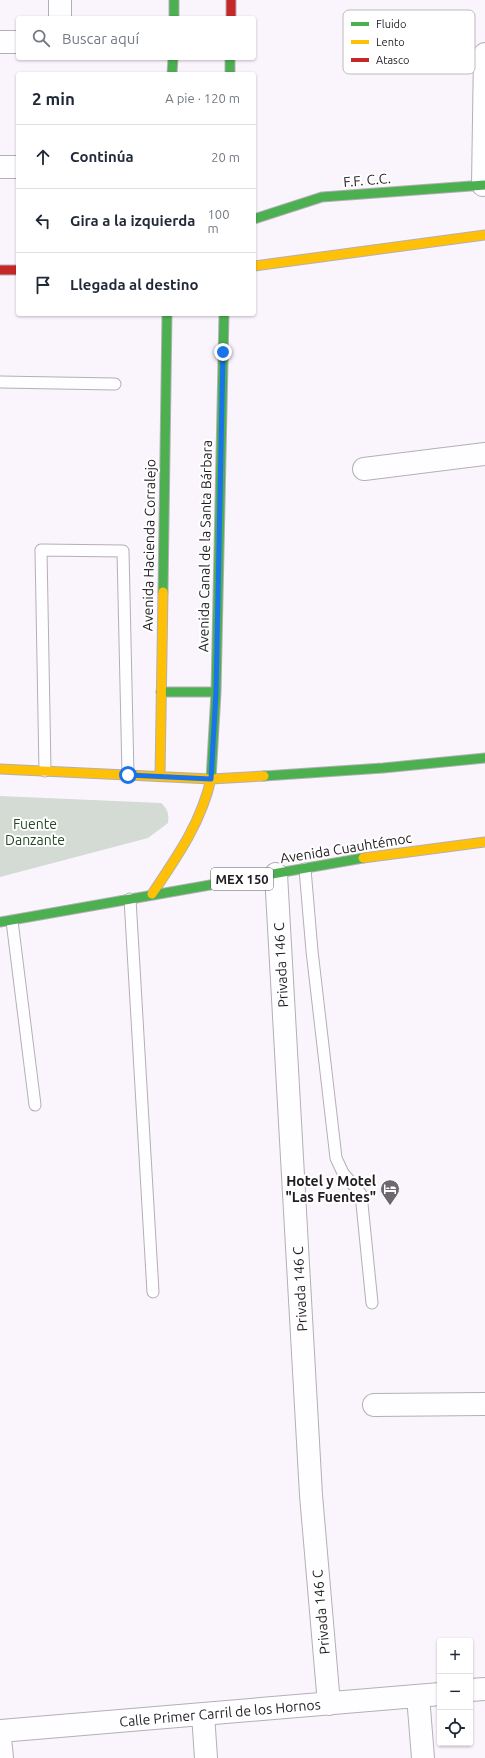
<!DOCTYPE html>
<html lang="es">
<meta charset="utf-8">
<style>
body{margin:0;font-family:Ubuntu,sans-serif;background:#f2f2f3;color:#1f2937}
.controls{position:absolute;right:12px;bottom:12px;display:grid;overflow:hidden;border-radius:4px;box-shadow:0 1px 3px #0004}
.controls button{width:36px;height:36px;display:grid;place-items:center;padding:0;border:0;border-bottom:1px solid #e0e1e3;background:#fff;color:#1f2937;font:20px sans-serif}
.stop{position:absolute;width:12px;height:12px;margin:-9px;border:3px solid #1a73e8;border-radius:50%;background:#fff}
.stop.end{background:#1a73e8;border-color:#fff;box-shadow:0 1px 4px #0008}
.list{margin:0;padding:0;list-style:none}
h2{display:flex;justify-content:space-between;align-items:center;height:52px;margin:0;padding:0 16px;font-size:17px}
h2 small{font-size:13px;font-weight:400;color:#747a83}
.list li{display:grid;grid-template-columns:26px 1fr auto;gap:12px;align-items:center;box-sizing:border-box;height:64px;padding:0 16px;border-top:1px solid #e0e1e3}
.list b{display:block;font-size:15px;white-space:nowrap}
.list em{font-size:13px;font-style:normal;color:#747a83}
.icon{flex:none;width:22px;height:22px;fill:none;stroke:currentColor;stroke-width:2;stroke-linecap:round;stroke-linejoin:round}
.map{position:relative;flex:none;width:485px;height:1758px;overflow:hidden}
.search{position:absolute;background:#fff;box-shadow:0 1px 3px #0004;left:16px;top:16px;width:240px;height:44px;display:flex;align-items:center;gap:10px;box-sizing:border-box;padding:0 14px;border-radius:4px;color:#747a83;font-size:15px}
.panel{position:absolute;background:#fff;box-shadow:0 1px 3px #0004;left:16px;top:72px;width:240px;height:244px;border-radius:4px}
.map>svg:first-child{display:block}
</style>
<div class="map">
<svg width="485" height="1758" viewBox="0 0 485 1758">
<rect width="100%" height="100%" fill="#faf4fc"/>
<path fill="#d4dbd4" d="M0,796L161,803C168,809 169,814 168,823L148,838L0,877Z"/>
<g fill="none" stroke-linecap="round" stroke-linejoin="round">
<g stroke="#b4afb5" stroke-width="13">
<path id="lane" d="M0,382L115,384
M45,771L41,550L123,551L128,775
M305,869L312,951L336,1158L343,1173L361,1194L372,1303
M130,899L153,1292
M12,921L35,1105"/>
</g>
<g stroke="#b4afb5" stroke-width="24">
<path id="street" d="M60,18V0
M0,42H18
M0,167H18
M483,185L485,54
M364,469L485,454
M276,874L311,1495L329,1704
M374,1405L485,1404
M470,1690L485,1689
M418,1696L423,1758
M203,1714L206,1758
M0,1731L440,1694
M0,1738L2,1758"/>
</g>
<g stroke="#b4afb5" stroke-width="11">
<path id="fast" d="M174,0V18
M230,58V74
M172,74L173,58
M254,219L322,197L485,185
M163,592L167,314
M161,692H216
M264,776L383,768L485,758
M211,779L216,692L224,314
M0,922L363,858"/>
</g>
<g stroke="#b4afb5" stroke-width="11">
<path id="slow" d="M254,266L485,235
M0,769L211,779L264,776
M160,776L163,592
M363,858L485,842
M152,894C177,857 201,823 211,779"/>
</g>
<g stroke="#b4afb5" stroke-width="11">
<path id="jam" d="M231,0V18
M0,270H18"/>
</g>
<use href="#lane" stroke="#fefdff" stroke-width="11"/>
<use href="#street" stroke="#fefdff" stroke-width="22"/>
<use href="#fast" stroke="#4caf50" stroke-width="9"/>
<use href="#slow" stroke="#ffc107" stroke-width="9"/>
<use href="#jam" stroke="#c62828" stroke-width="9"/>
</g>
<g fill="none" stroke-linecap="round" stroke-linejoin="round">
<path stroke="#1a73e8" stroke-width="5" d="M128,775L211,779L216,692L223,352"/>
</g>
<defs>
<g id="hotel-pin" transform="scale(1)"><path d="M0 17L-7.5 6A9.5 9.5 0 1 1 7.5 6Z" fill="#6c686e" stroke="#fff"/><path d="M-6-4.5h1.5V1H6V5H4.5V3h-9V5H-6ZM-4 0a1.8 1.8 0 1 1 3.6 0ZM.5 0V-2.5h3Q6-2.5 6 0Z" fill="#fff"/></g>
</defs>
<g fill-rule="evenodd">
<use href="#hotel-pin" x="390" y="1189"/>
</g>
<g text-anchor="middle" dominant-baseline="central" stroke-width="4" stroke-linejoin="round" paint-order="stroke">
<rect fill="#fff" stroke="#636064" stroke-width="1" x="211" y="868" width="62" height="22" rx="3"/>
<g font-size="13" font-weight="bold" fill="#201c22">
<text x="242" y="879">MEX 150</text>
</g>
<g font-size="14" fill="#201c22" stroke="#fff">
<text transform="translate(367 180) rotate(-5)">F.F. C.C.</text>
<text transform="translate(149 545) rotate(-89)">Avenida Hacienda Corralejo</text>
<text transform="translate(205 546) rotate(-89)">Avenida Canal de la Santa Bárbara</text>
<text transform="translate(346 848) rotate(-9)">Avenida Cuauhtémoc</text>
<text transform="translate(281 965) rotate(-93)">Privada 146 C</text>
<text transform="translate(300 1289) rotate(-93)">Privada 146 C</text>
<text transform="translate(321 1612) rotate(-95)">Privada 146 C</text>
<text transform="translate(220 1713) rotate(-5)">Calle Primer Carril de los Hornos</text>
</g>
<g font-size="14" fill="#224a24" stroke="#fff">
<text x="35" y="824">Fuente<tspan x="35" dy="16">Danzante</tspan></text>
</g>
<g font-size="14" font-weight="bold" fill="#201c22" stroke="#fff" text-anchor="end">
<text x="376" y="1181">Hotel y Motel<tspan x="376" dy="16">"Las Fuentes"</tspan></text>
</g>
</g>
<rect x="343" y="10" width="132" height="64" rx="6" fill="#fff" stroke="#bcbbbd" stroke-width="1"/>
<rect x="351" y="22" width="18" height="4" fill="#4caf50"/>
<rect x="351" y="40" width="18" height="4" fill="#ffc107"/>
<rect x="351" y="58" width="18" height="4" fill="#c62828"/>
<g font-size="11" fill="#201c22">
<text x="376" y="28">Fluido</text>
<text x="376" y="46">Lento</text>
<text x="376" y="64">Atasco</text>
</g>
</svg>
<div class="controls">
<button>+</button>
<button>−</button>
<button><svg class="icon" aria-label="locate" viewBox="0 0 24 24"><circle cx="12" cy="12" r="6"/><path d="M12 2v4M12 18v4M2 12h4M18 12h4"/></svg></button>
</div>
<div class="stop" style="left:128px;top:775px"></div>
<div class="stop end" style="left:223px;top:352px"></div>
<div class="search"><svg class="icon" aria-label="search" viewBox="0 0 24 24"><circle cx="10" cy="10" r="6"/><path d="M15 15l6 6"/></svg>Buscar aquí</div>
<section class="panel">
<h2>2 min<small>A pie · 120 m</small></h2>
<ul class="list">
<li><svg class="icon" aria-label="ahead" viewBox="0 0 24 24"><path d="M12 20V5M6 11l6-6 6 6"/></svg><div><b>Continúa</b></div><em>20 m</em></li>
<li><svg class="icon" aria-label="left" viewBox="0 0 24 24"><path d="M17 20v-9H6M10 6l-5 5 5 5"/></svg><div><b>Gira a la izquierda</b></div><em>100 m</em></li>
<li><svg class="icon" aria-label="arrive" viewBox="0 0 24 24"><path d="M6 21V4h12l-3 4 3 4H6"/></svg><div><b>Llegada al destino</b></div></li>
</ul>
</section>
</div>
